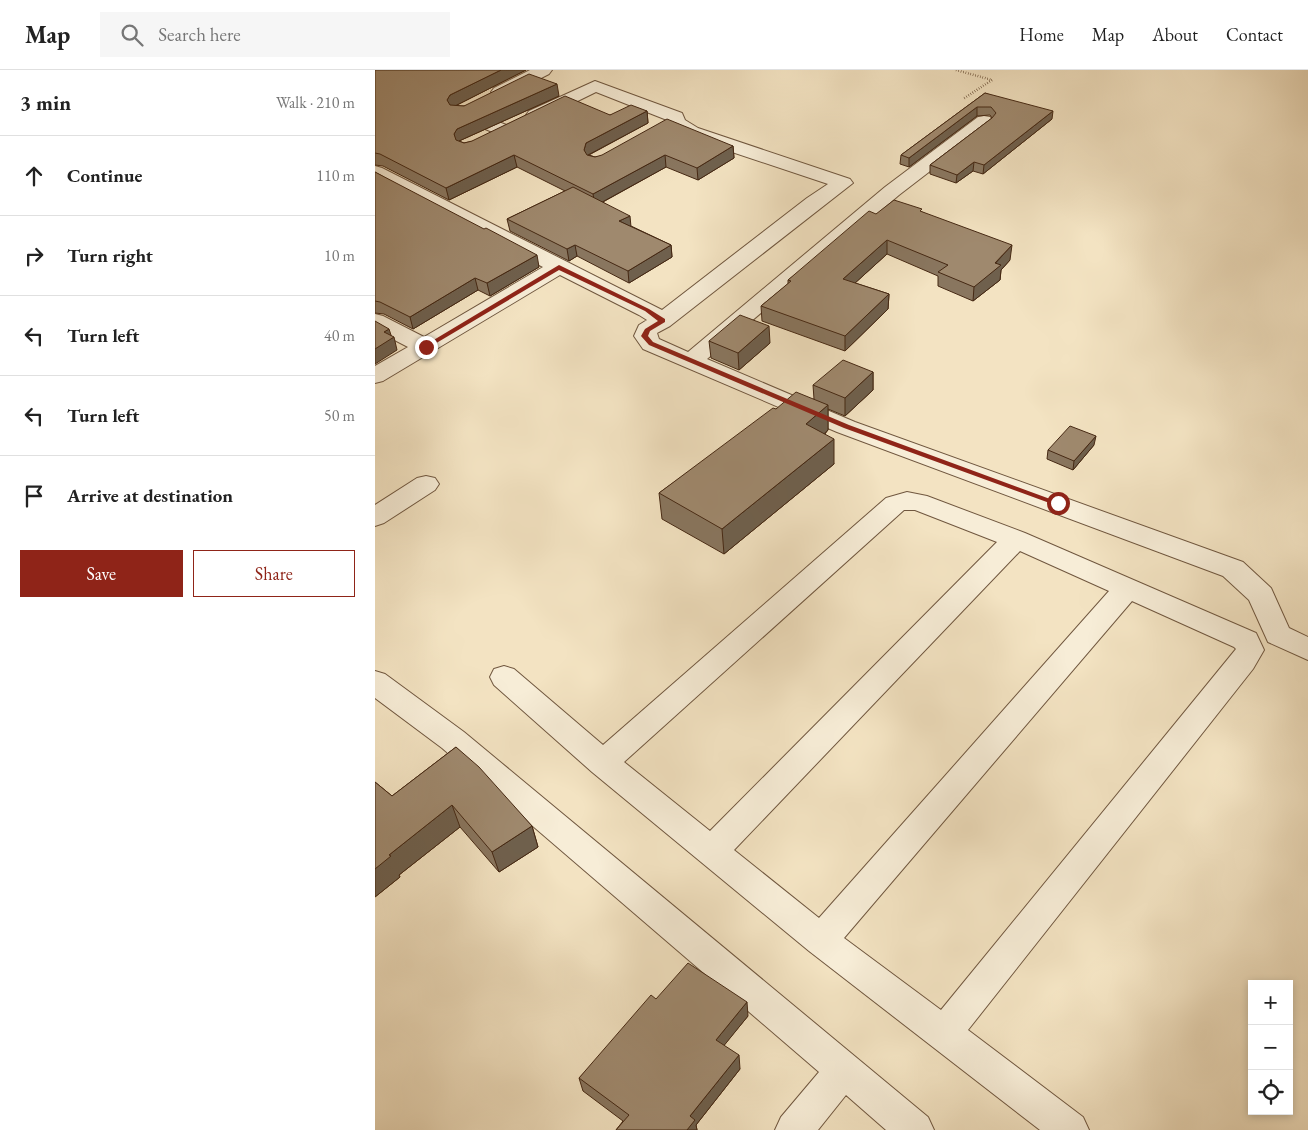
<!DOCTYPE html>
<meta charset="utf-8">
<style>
body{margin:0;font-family:"EB Garamond",serif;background:#f6f6f6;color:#222}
.controls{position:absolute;right:15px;bottom:15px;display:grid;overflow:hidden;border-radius:0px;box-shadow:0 2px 8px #0003}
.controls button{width:45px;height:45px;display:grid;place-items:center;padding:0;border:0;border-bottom:1px solid #e0e0e0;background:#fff;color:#222;font:25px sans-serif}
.stop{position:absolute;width:15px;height:15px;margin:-11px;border:4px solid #8f2418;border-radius:50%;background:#fff}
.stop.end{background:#8f2418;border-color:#fff;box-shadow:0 1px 5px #0008}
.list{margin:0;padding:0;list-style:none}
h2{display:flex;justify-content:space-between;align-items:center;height:65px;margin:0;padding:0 20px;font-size:21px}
h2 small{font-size:16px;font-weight:400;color:#767676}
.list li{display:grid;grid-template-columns:32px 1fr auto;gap:15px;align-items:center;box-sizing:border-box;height:80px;padding:0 20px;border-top:1px solid #e0e0e0}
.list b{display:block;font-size:19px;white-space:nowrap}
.list em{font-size:16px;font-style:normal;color:#767676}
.actions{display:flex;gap:10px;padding:15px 20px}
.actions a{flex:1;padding:11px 0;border:1px solid #8f2418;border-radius:0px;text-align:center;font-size:18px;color:#8f2418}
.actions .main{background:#8f2418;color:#fff}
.icon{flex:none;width:28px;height:28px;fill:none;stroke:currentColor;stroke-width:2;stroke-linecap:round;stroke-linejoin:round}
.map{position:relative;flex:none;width:933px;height:1060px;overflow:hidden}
header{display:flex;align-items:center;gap:30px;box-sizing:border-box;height:70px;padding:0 25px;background:#fff;border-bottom:1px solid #e0e0e0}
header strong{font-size:24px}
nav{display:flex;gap:28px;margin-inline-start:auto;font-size:18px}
.search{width:350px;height:45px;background:#f6f6f6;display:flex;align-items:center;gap:12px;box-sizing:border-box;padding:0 18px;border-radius:0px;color:#767676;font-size:19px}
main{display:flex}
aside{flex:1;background:#fff}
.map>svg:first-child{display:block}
</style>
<header>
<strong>Map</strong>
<div class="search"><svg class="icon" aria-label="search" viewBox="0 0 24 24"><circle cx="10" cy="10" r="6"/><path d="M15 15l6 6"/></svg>Search here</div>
<nav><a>Home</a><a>Map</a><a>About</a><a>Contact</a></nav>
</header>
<main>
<aside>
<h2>3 min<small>Walk · 210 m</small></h2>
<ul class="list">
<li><svg class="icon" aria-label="ahead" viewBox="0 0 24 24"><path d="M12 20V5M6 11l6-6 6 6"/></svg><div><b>Continue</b></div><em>110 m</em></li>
<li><svg class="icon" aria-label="right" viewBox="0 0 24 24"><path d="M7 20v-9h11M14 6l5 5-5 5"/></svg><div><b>Turn right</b></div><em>10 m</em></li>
<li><svg class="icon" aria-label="left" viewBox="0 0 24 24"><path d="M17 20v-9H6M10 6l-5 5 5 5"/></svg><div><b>Turn left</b></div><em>40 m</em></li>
<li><svg class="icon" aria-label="left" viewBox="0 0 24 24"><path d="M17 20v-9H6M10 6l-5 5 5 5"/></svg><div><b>Turn left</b></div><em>50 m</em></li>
<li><svg class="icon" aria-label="arrive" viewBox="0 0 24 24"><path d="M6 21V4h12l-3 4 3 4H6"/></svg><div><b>Arrive at destination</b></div></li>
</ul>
<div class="actions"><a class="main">Save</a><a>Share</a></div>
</aside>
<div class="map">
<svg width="933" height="1060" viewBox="0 0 933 1060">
<rect width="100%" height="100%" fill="#f3e3c2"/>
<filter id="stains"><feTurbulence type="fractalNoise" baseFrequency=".004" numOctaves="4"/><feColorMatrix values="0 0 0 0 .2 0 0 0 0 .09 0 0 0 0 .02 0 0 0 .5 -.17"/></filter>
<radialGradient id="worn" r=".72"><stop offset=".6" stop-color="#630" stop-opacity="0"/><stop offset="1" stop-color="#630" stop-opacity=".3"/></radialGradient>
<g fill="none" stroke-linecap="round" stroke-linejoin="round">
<g stroke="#70573f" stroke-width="2">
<path id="minor" d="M155,0H177L174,4L131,26L125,27L119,26L116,22L119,18Z
M220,11L307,43L310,50L323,58L475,109L478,113L295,256L282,263L284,269L313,282L510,117L603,47L609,46L615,47L618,51L615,55L524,125L332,289L480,352L868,492L896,518L914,558L933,567V590L893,572L874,530L848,506L462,362L268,279L259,266L264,255L272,250L264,245L185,205L8,311L0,313V296L33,277L0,260V244L8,246L49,267L168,197L0,110V96L7,98L287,240L432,128L453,114L309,66L295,56L292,50L221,22L166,49L160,50L154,49L151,45L154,41Z
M85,37L134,56L136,60L134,64L127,66L79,46L76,42L79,38Z
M51,406L60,408L64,414L60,420L9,453L0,456V435L42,408Z
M532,422L552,426L650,463L881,563L889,580L878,599L593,960L708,1047L714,1060H665L434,881L217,702L119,615L115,607L119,599L129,596L139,599L228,675L511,428ZM529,440H540L622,472L335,761L249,692ZM645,481L734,521L444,848L359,780ZM757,531L859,577L861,579L566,940L469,868Z
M0,601L10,604L89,662L553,1047L559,1060H511L471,1025L443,1060H400L406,1047L444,1002L67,678L0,628Z"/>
</g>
<path stroke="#452813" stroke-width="2.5" stroke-dasharray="0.5 2" stroke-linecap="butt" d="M581,0L617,10L588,29"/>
<use href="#minor" fill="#f7edd7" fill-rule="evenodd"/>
</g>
<path fill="#89765f" stroke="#452813" d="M0,0H151L80,36H89L184,26L84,71L89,73L235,45L272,41L273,53L214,85L220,87L358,76L359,88L323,110L291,97L228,132L256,156L296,175L297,187L254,213L202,186L194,191L135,161L132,149L190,121L142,97L74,130L8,96L0,95Z
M610,23L677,49L608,104L598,101L581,113L555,104V95L617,48L615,45L602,46L534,97L525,94L526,85Z
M0,102L164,197L115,226L103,220L38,259L9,244L0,243Z
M547,142L635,190L626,200L625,210L598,231L563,216V206L512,184L480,213L514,224L513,239L470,281L387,251L386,236L413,214V210L501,144Z
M334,271L395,273L364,300L336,288Z
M498,302V320L470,346L453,339V360L450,364L459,394L349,484L287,449L284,423L401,339L439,329L438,315Z
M719,375L698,400L672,389L673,380Z
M81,677L157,756L163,777L124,802L85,757L24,805L25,807L0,827V712L17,726Z
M281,929L373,946L349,975L365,999L321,1055L322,1060H241L248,1051L208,1021L204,1008Z"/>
<path fill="#6f604d" stroke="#452813" d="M126,0H151L78,37L74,42L72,30L75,25Z
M182,14L184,26L84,71L81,76L79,64L82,59Z
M602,37V46L534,97V88Z
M272,41L273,53L213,85L210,92L209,80L211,73Z
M678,41L677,49L608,104L609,95Z
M358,76L359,88L323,110L322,98Z
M139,85L142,97L74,130L71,118Z
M290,85L291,97L220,136L218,124Z
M599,92L598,101L581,113L582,105Z
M255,146L256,157L244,151Z
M512,170V184L468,224V209Z
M200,175L202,186L194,191L192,179Z
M296,175L297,187L254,213L253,201Z
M637,175L635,190L626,200L625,210L598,231L599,217Z
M162,185L164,197L115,226L112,213Z
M100,208L103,220L38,259L35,247Z
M514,224L513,239L470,281V266Z
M394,256L395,273L364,300L363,283Z
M14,259L17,268L19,267L22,280L0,294V279L9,262Z
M498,302V320L470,346V328Z
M453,335V360L432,380L431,354Z
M721,366L719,375L698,400L699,391Z
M459,369V394L349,484L347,459Z
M77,735L85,757L24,805L25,807L0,827V799L14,785Z
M157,756L163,777L124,802L117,782Z
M372,932L373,946L343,983L341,970Z
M364,985L365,999L321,1055L322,1060H312L315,1046Z"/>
<path fill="#9f896e" stroke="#452813" d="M0,0H126L75,25L72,30L75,35L89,36L154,4L182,14L82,59L79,64L81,70L89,73L97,71L190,26L235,45L256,35L272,41L211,73L209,80L212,85L220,87L227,85L292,49L358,76L322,98L290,85L218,124L139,85L71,118L5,84L0,83Z
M610,23L678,41L609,95L599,92L582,105L555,95L617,48L621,43L616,37H602L534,88L526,85Z
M0,102L109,159L111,158L162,185L112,213L100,208L35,247L5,232L0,231Z
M198,117L255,146L244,151L296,175L253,201L200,175L192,179L132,149Z
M519,130L547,139L545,141L637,175L620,193L626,195L599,217L563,202L573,195L512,170L468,209L514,224L470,266L386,236L416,211L413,210L494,141L501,144Z
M365,245L394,256L363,283L334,271Z
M0,251L14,259L9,262L19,267L0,279Z
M468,290L498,302L470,328L438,315Z
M421,322L453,335L431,354L459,369L347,459L284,423L398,338L401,339Z
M695,356L721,366L699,391L673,380Z
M81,677L104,697L157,756L117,782L77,735L14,785L16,786L0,799V712L17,726Z
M313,893L372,932L341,970L364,985L315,1046L320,1050L312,1060H241L254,1045L204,1008L276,925L281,929Z"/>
<path fill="#8f2418" d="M184,195L274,239L290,249V252L275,261L273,266L278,272L474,355L686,433L680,435L469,358L274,275L266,266L270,259L283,251L270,241L184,200L53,278L47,277Z"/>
<rect width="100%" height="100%" filter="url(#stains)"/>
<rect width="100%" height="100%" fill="url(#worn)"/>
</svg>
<div class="controls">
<button>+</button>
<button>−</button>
<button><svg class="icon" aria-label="locate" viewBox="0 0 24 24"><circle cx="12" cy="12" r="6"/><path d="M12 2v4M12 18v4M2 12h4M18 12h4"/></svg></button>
</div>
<div class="stop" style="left:683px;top:433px"></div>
<div class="stop end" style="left:51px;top:277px"></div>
</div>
</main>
